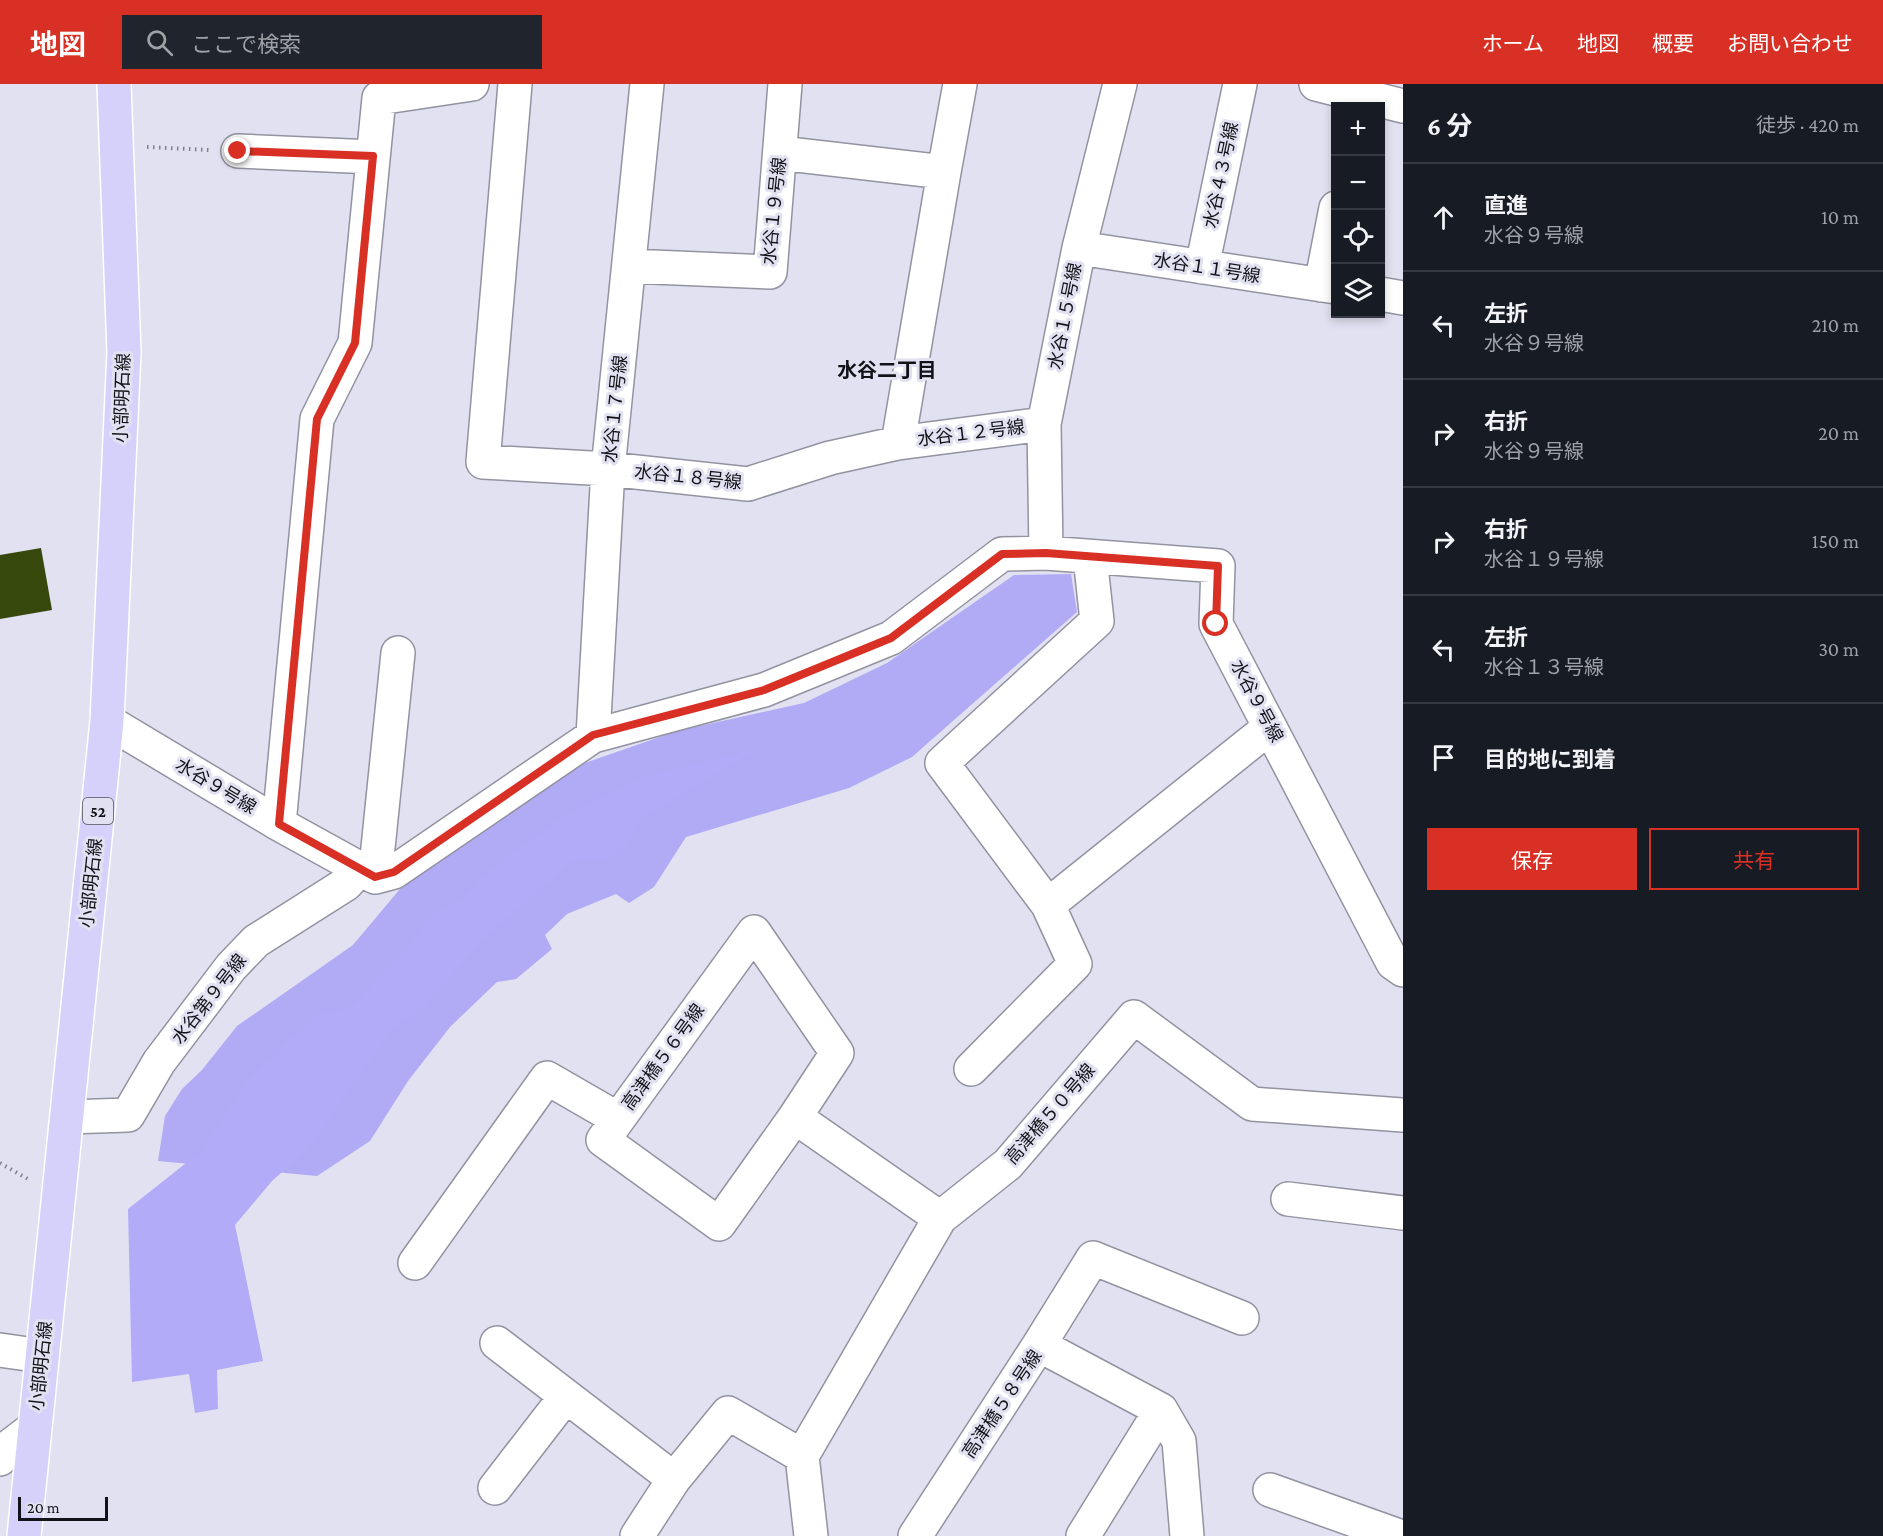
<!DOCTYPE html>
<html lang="ja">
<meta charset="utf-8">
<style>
body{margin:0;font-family:"Crimson Pro","Noto Sans JP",serif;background:#20242c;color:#f1f3f6}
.controls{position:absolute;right:18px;top:18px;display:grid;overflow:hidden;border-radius:0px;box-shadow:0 3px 9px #0003}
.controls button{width:54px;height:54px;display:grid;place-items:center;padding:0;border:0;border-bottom:2px solid #363941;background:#171b24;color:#f1f3f6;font:30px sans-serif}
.scale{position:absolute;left:18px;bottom:15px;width:90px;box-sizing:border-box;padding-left:6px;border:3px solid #131218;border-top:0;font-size:16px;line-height:21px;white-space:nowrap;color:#131218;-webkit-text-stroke:4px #e1e1f1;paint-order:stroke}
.stop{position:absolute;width:18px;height:18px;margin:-14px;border:4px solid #d93025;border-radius:50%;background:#fff}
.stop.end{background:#d93025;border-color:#fff;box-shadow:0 2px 6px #0008}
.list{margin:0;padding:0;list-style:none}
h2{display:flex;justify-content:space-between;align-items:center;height:78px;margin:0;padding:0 24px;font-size:26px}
h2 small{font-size:20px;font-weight:400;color:#9ea1a6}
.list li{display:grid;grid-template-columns:39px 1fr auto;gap:18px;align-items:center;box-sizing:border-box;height:108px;padding:0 24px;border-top:2px solid #363941}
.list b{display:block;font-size:22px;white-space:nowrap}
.list p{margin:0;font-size:20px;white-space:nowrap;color:#9ea1a6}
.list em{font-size:20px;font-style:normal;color:#9ea1a6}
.actions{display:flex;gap:12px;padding:18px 24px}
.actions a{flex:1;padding:14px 0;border:2px solid #d93025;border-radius:0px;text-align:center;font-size:21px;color:#d93025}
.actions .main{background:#d93025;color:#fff}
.icon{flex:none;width:33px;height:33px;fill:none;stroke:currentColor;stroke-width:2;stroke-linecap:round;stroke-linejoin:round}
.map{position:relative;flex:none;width:1403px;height:1452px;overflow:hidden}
header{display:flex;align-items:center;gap:36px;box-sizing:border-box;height:84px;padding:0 30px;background:#d93025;color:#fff}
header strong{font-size:28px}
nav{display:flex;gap:33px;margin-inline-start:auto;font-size:21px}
.search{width:420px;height:54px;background:#20242c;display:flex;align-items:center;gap:15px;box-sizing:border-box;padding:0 21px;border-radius:0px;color:#9ea1a6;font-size:22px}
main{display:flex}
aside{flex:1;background:#171b24}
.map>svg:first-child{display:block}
</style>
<header>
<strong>地図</strong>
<div class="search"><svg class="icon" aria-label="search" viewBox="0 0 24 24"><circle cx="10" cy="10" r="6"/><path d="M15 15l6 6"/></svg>ここで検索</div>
<nav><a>ホーム</a><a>地図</a><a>概要</a><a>お問い合わせ</a></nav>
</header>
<main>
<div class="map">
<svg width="1403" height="1452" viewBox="0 0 1403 1452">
<rect width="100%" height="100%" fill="#e1e1f1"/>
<path fill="#b1aaf5" d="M1071,490L1077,528L912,673L849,704L686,753L654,803L629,819L616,810L567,830L545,851L552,865L516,895L497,898L450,943L408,997L370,1057L317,1092L158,1077L165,1032L182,1005L202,986L237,942L353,861L405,799L582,680L677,647L804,619L887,579L1014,491Z"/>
<path fill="#b2abf7" d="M762,663L643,734L629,760L606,775L574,776L482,857L426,921L392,946L308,1065L272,1097L235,1141L263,1277L217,1286L218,1325L195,1329L189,1290L132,1298L128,1125L200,1068L246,999L313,933L352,922L412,857L435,827L455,820L506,773L571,727L642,693Z"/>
<path fill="#36480b" d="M41,464L52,526L0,535V471Z"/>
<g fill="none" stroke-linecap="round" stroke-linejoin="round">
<g stroke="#9392a1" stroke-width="36">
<path id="minor" d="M515,0L483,378L608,385L748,400L830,374L898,359L944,88L780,69
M1316,0L1403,22
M238,67L373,73
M944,88L960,0
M1079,164L1336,203
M630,182L770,188L785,0
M1202,183L1240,0
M1321,201L1336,124
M1380,210L1403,214
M898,359L1044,340
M1046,469L1044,340L1079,164L1120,0
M1090,473L1097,537L942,679L1048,821L1270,643
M107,637L279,740L375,793L394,788L593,652L764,606L891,554L1002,470L1046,469L1218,482L1216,540L1393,879L1403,886
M593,652L608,385L647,0
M279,740L317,335L355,259L379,14L472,0
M375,793L398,569
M971,985L1075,880L1048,821
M67,1033L128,1031L159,978L231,883L256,857L346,800L360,785
M795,1033L837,969L754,848L603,1056L719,1140L795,1033L940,1134
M1288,1115L1403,1129
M415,1179L547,994L618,1035
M497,1259L674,1395
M1039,1261L1093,1174L1242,1234
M0,1266L42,1272
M0,1375L10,1362L35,1343
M495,1404L566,1312
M1270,1406L1399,1452
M637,1452L674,1395L728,1329L802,1372
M811,1452L802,1372L940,1134L1008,1080L1134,933L1252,1020L1403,1031
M915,1452L1039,1261L1161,1326L1179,1357L1187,1452
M1083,1452L1161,1326"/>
</g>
<g stroke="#fff" stroke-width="36">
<path id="primary" d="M24,1452L107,637L124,268L114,0"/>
</g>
<path stroke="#81808c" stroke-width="4" stroke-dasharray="1.5 4.5" stroke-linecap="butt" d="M147,63L209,66
M0,1079L28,1095"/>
<use href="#minor" stroke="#fff" stroke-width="33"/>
<use href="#primary" stroke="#d5d1fa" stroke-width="33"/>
</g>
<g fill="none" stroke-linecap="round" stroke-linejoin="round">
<path stroke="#d93025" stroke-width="8" d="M238,67L373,72L355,259L317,335L279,740L375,793L394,788L593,651L764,606L891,554L1002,470L1046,469L1218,482L1216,540"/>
</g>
<g text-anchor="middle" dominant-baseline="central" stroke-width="6" stroke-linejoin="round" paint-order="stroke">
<rect fill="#e1e1f1" stroke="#515059" stroke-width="1.5" x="83" y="714" width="30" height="26" rx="4.5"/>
<g font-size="16" font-weight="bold" fill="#131218">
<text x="98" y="727">52</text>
</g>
<g font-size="18" fill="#131218" stroke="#e1e1f1">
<text transform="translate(1221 91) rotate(-78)">水谷４３号線</text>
<text transform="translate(774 127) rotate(-84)">水谷１９号線</text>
<text transform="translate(1207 184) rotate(9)">水谷１１号線</text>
<text transform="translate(1065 232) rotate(-79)">水谷１５号線</text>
<text transform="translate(122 314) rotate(-88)">小部明石線</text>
<text transform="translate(615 325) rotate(-84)">水谷１７号線</text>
<text transform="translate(971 349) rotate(-7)">水谷１２号線</text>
<text transform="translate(688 393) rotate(6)">水谷１８号線</text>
<text transform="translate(1257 617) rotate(62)">水谷９号線</text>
<text transform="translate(216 702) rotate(31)">水谷９号線</text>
<text transform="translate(91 799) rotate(-84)">小部明石線</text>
<text transform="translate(209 915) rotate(-52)">水谷第９号線</text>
<text transform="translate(663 973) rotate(-54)">高津橋５６号線</text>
<text transform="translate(1050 1030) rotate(-49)">高津橋５０号線</text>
<text transform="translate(41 1282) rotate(-84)">小部明石線</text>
<text transform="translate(1002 1320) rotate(-56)">高津橋５８号線</text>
</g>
<g font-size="20" font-weight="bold" fill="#131218" stroke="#e1e1f1">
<text x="887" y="286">水谷二丁目</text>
</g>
</g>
</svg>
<div class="controls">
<button>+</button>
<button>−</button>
<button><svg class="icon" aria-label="locate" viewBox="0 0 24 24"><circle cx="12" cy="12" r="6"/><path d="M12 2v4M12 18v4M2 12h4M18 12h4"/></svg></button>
<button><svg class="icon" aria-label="layers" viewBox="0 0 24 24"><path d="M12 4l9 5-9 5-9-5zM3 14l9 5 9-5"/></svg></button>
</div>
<div class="scale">20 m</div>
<div class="stop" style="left:1216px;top:540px"></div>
<div class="stop end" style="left:238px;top:67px"></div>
</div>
<aside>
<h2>6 分<small>徒歩 · 420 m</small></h2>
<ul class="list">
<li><svg class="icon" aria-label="ahead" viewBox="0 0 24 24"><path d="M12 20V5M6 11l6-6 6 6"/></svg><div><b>直進</b><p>水谷９号線</p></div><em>10 m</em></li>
<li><svg class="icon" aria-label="left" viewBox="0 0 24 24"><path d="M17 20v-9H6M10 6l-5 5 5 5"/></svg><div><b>左折</b><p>水谷９号線</p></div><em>210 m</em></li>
<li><svg class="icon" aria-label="right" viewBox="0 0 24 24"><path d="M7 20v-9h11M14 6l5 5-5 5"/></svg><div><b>右折</b><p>水谷９号線</p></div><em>20 m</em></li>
<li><svg class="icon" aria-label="right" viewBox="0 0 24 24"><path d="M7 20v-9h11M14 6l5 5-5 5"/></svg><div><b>右折</b><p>水谷１９号線</p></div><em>150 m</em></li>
<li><svg class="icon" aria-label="left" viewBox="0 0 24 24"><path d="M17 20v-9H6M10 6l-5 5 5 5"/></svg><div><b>左折</b><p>水谷１３号線</p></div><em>30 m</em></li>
<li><svg class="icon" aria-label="arrive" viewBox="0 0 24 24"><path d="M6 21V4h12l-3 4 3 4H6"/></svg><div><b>目的地に到着</b></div></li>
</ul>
<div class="actions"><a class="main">保存</a><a>共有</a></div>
</aside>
</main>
